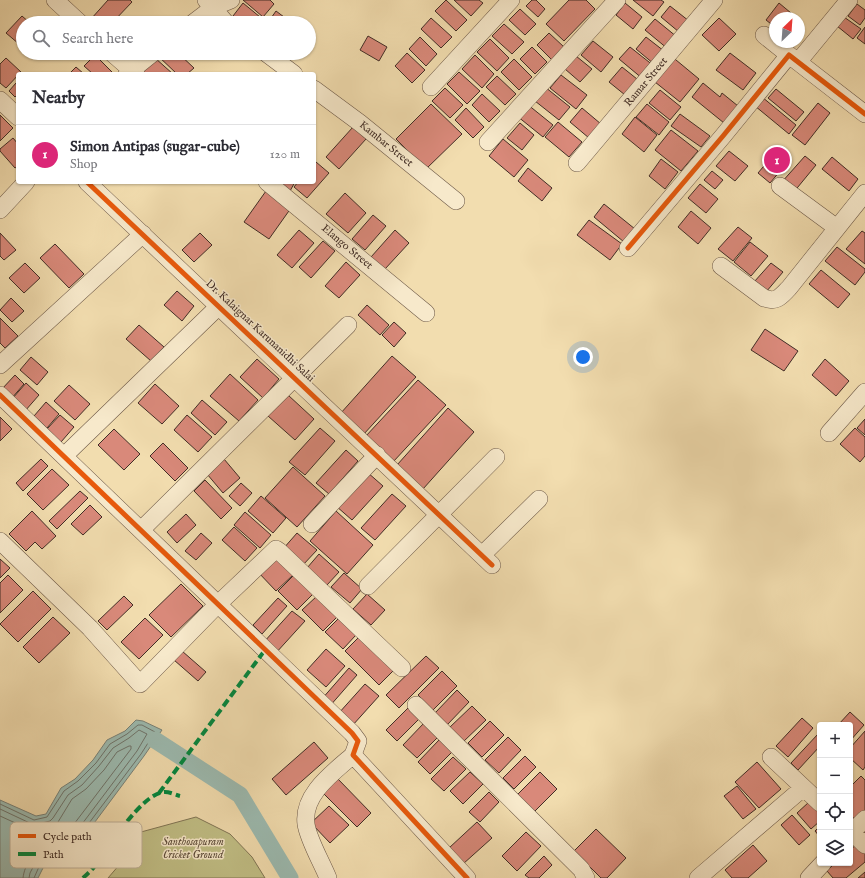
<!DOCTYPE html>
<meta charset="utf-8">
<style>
body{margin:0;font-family:"IM FELL English",serif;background:#f7f7f7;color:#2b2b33}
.controls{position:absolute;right:12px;bottom:12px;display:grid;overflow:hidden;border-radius:4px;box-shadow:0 1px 3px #0004}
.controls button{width:36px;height:36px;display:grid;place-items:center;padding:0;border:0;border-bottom:1px solid #e1e1e2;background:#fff;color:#2b2b33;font:20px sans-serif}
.compass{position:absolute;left:769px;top:12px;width:36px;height:36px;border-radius:50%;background:#fff;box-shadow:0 1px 3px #0004;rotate:25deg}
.you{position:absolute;left:583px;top:357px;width:14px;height:14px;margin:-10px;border:3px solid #fff;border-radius:50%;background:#1a73e8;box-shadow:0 0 0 6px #1a73e833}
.badge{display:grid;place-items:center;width:26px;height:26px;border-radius:50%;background:#db2777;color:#fff;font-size:13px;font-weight:700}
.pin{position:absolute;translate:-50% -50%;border:2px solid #fff;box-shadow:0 1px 4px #0006}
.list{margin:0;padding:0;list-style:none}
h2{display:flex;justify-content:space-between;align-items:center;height:52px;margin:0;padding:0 16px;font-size:17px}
h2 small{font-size:13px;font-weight:400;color:#7c7c81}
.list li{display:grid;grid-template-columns:26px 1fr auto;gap:12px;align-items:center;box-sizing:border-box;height:60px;padding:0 16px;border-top:1px solid #e1e1e2}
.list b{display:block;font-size:15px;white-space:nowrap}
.list p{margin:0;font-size:13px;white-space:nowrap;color:#7c7c81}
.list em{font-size:13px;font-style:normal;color:#7c7c81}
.icon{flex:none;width:22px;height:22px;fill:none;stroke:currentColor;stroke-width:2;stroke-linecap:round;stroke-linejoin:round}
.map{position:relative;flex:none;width:865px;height:878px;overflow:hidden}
.search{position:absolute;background:#fff;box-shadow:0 1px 3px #0004;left:16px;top:16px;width:300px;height:44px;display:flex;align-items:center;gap:10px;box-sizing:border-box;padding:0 14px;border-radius:22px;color:#7c7c81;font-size:15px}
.panel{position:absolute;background:#fff;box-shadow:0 1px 3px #0004;left:16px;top:72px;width:300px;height:112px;border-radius:4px}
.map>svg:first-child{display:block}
</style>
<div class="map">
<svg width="865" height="878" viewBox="0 0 865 878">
<rect width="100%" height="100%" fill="#f2ddaf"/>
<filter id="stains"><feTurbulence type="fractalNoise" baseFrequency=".005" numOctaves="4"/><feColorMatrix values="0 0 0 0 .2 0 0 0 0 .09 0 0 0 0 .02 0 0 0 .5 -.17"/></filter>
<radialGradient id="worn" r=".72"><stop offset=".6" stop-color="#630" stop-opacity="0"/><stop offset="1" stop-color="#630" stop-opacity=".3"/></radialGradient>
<path fill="#c1bf86" stroke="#817656" d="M196,817L230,834L252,857L265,878H108L120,864L131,840L141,832Z"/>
<path fill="#9cbbb1" stroke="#788279" d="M136,720L143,721L162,730L144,756L83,838L72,850L55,854L46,862L38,878H0V800L36,816L46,814L61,788L75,779L93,760L107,740L125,731Z"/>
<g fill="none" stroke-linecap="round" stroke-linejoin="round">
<path stroke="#6e746c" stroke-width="1" d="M0,804L34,820L47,817L64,791L78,781L96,763L110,744L127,734L138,725H142L155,732L141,754L80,835L70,846L52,851L42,860L34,878
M0,809L34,825L50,821L53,818L68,795L82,785L99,766L113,748L129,738L139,730L147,734L137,751L76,832L67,841L51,846L39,856L30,873L29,878
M0,816L33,831H39L53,827L58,822L72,799L86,789L104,770L117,752L129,746H131V749L71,828C61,839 61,835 49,840C37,844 24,865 23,878"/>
<path stroke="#9cbbb1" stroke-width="17" d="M155,740L240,795L290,878"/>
</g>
<path fill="#d9897a" stroke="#412d26" d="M108,0H130L132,2L112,23H95L91,19Z
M243,0H270L274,4L263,17Z
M446,0L467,20L456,31L435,11Z
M454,0H479L483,3L471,16Z
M532,0H536L545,9L538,17L526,6Z
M569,0H586L595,9L564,41L546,24Z
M633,0H661L664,2L653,16Z
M243,3L260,17L255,23H241L233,16Z
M625,3L642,17L633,29L616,15Z
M779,3L797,18H775V27L766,20Z
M857,4L865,10V18L860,25L848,16Z
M670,6L689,21L679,32L661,17Z
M520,9L536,24L525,35L509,20Z
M276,11L292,23H271L269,21Z
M22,16L30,23H23V39L19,44L6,33Z
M844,17L861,29L853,39L837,26Z
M431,18L452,37L441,48L421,29Z
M719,18L736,34L719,51L702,35Z
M655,19L677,37L668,49L645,30Z
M504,24L524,42L512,54L492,36Z
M865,27V44L857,38Z
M549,33L564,47L552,60L537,45Z
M368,36L387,47L379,61L360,50Z
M420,37L437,54L426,66L409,49Z
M646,37L664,51L654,64L636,49Z
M490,39L509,58L497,71L477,52Z
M593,41L613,57L601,72L581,55Z
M532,47L547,62L535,74L520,59Z
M630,47L654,66L643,79L619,59Z
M160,53H178L194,68L187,74H177L157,55Z
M407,53L425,70L412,83L395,66Z
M730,53L756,73L743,90L716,70Z
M95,55L114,74H93L84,66Z
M475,55L494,74L482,88L462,69Z
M670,55L699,79L680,102L650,78Z
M576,56L592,69L580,82L565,69Z
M6,58L21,72L6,88L0,83V64Z
M155,58L173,74H141Z
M514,59L532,77L519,90L501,72Z
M76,67L84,74H69Z
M622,67L642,83L630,99L609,82Z
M459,72L480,91L467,104L447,84Z
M561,75L587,95L576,109L550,88Z
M497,76L516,94L505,105L486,87Z
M16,83L18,84V94L15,97L9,91Z
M703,83L720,97L722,93L738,106L724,123L692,97Z
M545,87L570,107L559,120L535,101Z
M445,88L463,105L450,118L432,101Z
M776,89L804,112L796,121L768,98Z
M660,90L681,107L670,120L649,103Z
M482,94L500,111L489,122L472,105Z
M762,97L796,125L789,134L755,106Z
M818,103L830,113L805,145L792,135Z
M431,104L462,134L426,169L396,139Z
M527,104L553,125L543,137L517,116Z
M647,104L669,122L659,135L636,117Z
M466,108L484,127L473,138L455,120Z
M582,108L601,124L589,138L570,122Z
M680,114L710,136L701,147L671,126Z
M0,115L13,128L0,141Z
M635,117L657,135L644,152L622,134Z
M558,122L582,142L569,157L545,137Z
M520,123L534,135L522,150L507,138Z
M353,127L366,139L339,169L326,157Z
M671,130L698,151L681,171L655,150Z
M13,138L18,144V166L15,168L0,151V149Z
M503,139L528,160L514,177L489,156Z
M729,151L748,166L735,181L716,166Z
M774,154L786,164L770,183L758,173Z
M805,156L816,165L793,193L781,183Z
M832,157L858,179L849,191L822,169Z
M661,159L678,172L665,189L649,176Z
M316,162L329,173L307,198L294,187L298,182H314V164Z
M528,168L552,188L542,201L518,181Z
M712,171L723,180L715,189L704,180Z
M276,182H295L290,191Z
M700,184L718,199L706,213L688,198Z
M266,191L291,208L269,239L244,222Z
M345,193L366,213L348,233L326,214Z
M604,204L635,229L624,242L594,217Z
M691,211L711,228L698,244L678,227Z
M373,215L386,226L365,250L352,239Z
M589,220L622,244L610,260L577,235Z
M738,227L752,238L733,261L718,249Z
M299,230L314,243L292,268L277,255Z
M395,230L409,243L385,269L371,257Z
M862,231L865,233V264L846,249Z
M0,233L16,250L4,260L0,256Z
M200,233L212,245L194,262L182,250Z
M323,241L335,251L311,278L299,267Z
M750,242L768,256L751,276L734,262Z
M55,244L84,274L69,288L40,258Z
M837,247L865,269V272L855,285L825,261Z
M346,262L360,275L339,298L325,286Z
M25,263L40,278L24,293L9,278Z
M771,263L783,272L766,292L754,282Z
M821,270L850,294L838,308L809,284Z
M177,291L194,306L182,321L164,305Z
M11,298L24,311L12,322L0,310Z
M367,305L389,325L380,335L358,315Z
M0,318L18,336L5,348L0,343Z
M394,322L406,333L394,347L382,335Z
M139,325L164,347L151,361L126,339Z
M765,329L798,351L784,371L751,350Z
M392,356L416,377L363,435L340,414Z
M31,357L48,372L37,385L20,370Z
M257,359L279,379L263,398L240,377Z
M825,359L849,381L836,396L812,375Z
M230,374L258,400L239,421L210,396Z
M15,375L24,384L11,399L1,390Z
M418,380L446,405L393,462L365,437Z
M26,383L39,395L25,411L12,399Z
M155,384L179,406L162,424L138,403Z
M69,385L90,404L75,420L54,401Z
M288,395L314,419L295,440L268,416Z
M202,400L227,422L215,435L191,413Z
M46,402L59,414L47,428L34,416Z
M448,408L474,432L423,489L397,465Z
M60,415L74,427L61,442L47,429Z
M187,415L212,437L198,452L174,430Z
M0,417L12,429L0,441Z
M865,419V435L857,428Z
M320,428L335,441L305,475L289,462Z
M855,428L865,437V456L860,462L840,444Z
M114,429L140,454L124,470L98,445Z
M163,443L188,468L175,481L150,456Z
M346,450L358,461L329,494L316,483Z
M41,459L48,466L23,491L16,483Z
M224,459L240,478L223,493L207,474Z
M293,467L325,496L297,527L265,498Z
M52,469L69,485L43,510L27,494Z
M367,472L383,486L352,520L336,506Z
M205,480L232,508L221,519L194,491Z
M241,483L252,493L240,506L229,496Z
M80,491L88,498L57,529L49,521Z
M392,494L406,506L375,540L361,528Z
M261,496L286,518L273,533L248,511Z
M90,505L102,517L83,535L71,524Z
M32,511L56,536L42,549L35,542L26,551L9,534Z
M336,511L373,545L347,574L310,541Z
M245,512L271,535L260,548L234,525Z
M186,514L196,525L177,543L167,532Z
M234,527L257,548L245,561L222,540Z
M201,533L212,543L196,560L185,551Z
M297,533L317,550L302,566L283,549Z
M319,554L339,572L327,585L307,568Z
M274,555L293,575L276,591L257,571Z
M0,559L10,568L0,578Z
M344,573L362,589L350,603L331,587Z
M295,574L314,593L297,610L278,591Z
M8,575L23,590L0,613V583Z
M181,584L203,606L171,637L149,615Z
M33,591L51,609L18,642L0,624Z
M367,594L385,610L371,625L353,609Z
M124,596L133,605L107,630L98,621Z
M317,596L338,616L323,631L302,610Z
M278,598L287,606L262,634L253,625Z
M292,611L305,621L275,654L263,643Z
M53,617L70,633L39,663L23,647Z
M145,618L163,635L139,659L121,642Z
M339,618L356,635L343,649L325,632Z
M361,635L395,669L379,685L345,651Z
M326,649L345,666L326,687L307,670Z
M182,651L206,672L198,681L174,660Z
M426,656L439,668L399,708L386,695Z
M349,668L357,675L329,707L321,700Z
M442,671L457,686L433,710L418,695Z
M365,684L379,696L352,726L338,714Z
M457,690L469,702L447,725L435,713Z
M472,706L486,720L463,742L449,728Z
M408,708L419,719L397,741L386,730Z
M850,712L864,725L850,741V725H838Z
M802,718L813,728L788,757L776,746Z
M490,721L504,735L482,757L468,743Z
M424,723L438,737L417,758L403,745Z
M865,731V767L863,770L850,758V748Z
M818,734L820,736V746L798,770L791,763Z
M508,737L521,750L499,773L485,760Z
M439,740L452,752L430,774L418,762Z
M314,742L328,758L286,795L272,779Z
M525,756L536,767L514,789L503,778Z
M453,757L466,769L444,791L431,779Z
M757,762L781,789L759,808L735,782Z
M470,772L483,784L463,804L450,791Z
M540,772L557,789L534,812L517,795Z
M861,776L865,780V812L857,821L850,815V787Z
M337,778L371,813L357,827L322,792Z
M737,786L756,809L743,819L724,796Z
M489,792L499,802L480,822L469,812Z
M809,802L820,813V821L811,829L797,813Z
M329,806L349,825L330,843L311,823Z
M792,815L810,835L799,845L781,825Z
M477,822L492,838L463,864L449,848Z
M820,826V837L815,831Z
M596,829L626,858L607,878H601L574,851Z
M526,832L541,846L517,871L502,856Z
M857,844L865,853V862L846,878H833L827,871L835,863H850V850Z
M753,845L767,861L748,878H732L725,870Z
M544,856L552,865L539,878H529L525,875Z
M865,872V878H858Z"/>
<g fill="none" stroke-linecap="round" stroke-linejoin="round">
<g stroke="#6d5948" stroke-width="18">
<path id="minor" d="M55,0L80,23
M206,0L226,23
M193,23L214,7L231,0
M764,35L789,55
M112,53L136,74
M266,53L294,74
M798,62L849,0
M127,74L153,53
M431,87L511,0
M314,89L360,123L456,201
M0,100L18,117
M488,142L617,0
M577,163L714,0
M87,182L492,565
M267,182L426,313
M780,186L837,228
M0,210L26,182
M628,248L723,136L789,55L865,114
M721,266L764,298C777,303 781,296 789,288L865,193
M0,365L143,234
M0,395L352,733L358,741L353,755L467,878
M829,433L865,392
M64,456L219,306
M312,524L377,455
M141,530L348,325
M0,541L90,628L140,684L217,605L276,549L279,551L402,668
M482,555L539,499
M368,586L496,457
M416,705L581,869L586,878
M771,757L820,803
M850,830L865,845
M850,834L865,819
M328,878C322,863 308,839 306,824C302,794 334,772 353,755
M698,878L803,788
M809,878L823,863"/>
</g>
<use href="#minor" stroke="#f7e9cb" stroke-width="17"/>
<path stroke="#00873e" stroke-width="4" stroke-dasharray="8 4" stroke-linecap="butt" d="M159,793L265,650
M83,878C87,874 91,871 94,867C108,849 142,792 165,792C170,792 176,795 180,796"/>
<g stroke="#f7e9cb" stroke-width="8">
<path id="cycleway" d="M87,182L492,565
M628,248L723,136L789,55L865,114
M0,395L352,733L358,741L353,755L467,878"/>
</g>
<use href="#cycleway" stroke="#e8590c" stroke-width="5"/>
</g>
<g text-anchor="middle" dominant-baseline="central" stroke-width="3" stroke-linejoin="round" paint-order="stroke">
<g font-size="11" fill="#412d26" stroke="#f7e9cb">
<text transform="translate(646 82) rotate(-50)">Ramar Street</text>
<text transform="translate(386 144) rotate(39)">Kambar Street</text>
<text transform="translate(347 247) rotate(40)">Elango Street</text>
<text transform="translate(260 331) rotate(43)">Dr. Kalaignar Karunanidhi Salai</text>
</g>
<g font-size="11" font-style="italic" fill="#5b4a39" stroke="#f7e9cb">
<text x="193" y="842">Santhosapuram<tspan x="193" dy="13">Cricket Ground</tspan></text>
</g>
</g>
<rect x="10" y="822" width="132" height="46" rx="6" fill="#f7e9cb" stroke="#c0b19a" stroke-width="1"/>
<rect x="18" y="834" width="18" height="4" fill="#e8590c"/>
<rect x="18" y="852" width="18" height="4" fill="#00873e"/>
<g font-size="11" fill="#412d26">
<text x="43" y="840">Cycle path</text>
<text x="43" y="858">Path</text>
</g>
<rect width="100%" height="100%" filter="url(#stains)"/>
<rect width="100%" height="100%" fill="url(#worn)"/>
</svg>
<div class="controls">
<button>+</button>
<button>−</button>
<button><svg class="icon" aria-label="locate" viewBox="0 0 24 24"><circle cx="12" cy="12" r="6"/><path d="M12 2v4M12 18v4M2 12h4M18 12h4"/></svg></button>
<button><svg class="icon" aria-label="layers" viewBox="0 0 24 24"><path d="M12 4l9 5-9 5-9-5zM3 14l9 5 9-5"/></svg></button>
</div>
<svg class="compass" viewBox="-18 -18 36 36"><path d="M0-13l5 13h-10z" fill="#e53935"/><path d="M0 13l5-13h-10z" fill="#7c7c81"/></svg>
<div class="you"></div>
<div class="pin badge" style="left:777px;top:160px">1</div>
<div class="search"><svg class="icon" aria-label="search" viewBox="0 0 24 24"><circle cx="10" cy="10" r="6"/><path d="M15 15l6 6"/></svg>Search here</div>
<section class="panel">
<h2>Nearby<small></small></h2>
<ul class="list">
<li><span class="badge">1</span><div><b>Simon Antipas (sugar-cube)</b><p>Shop</p></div><em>120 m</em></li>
</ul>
</section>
</div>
